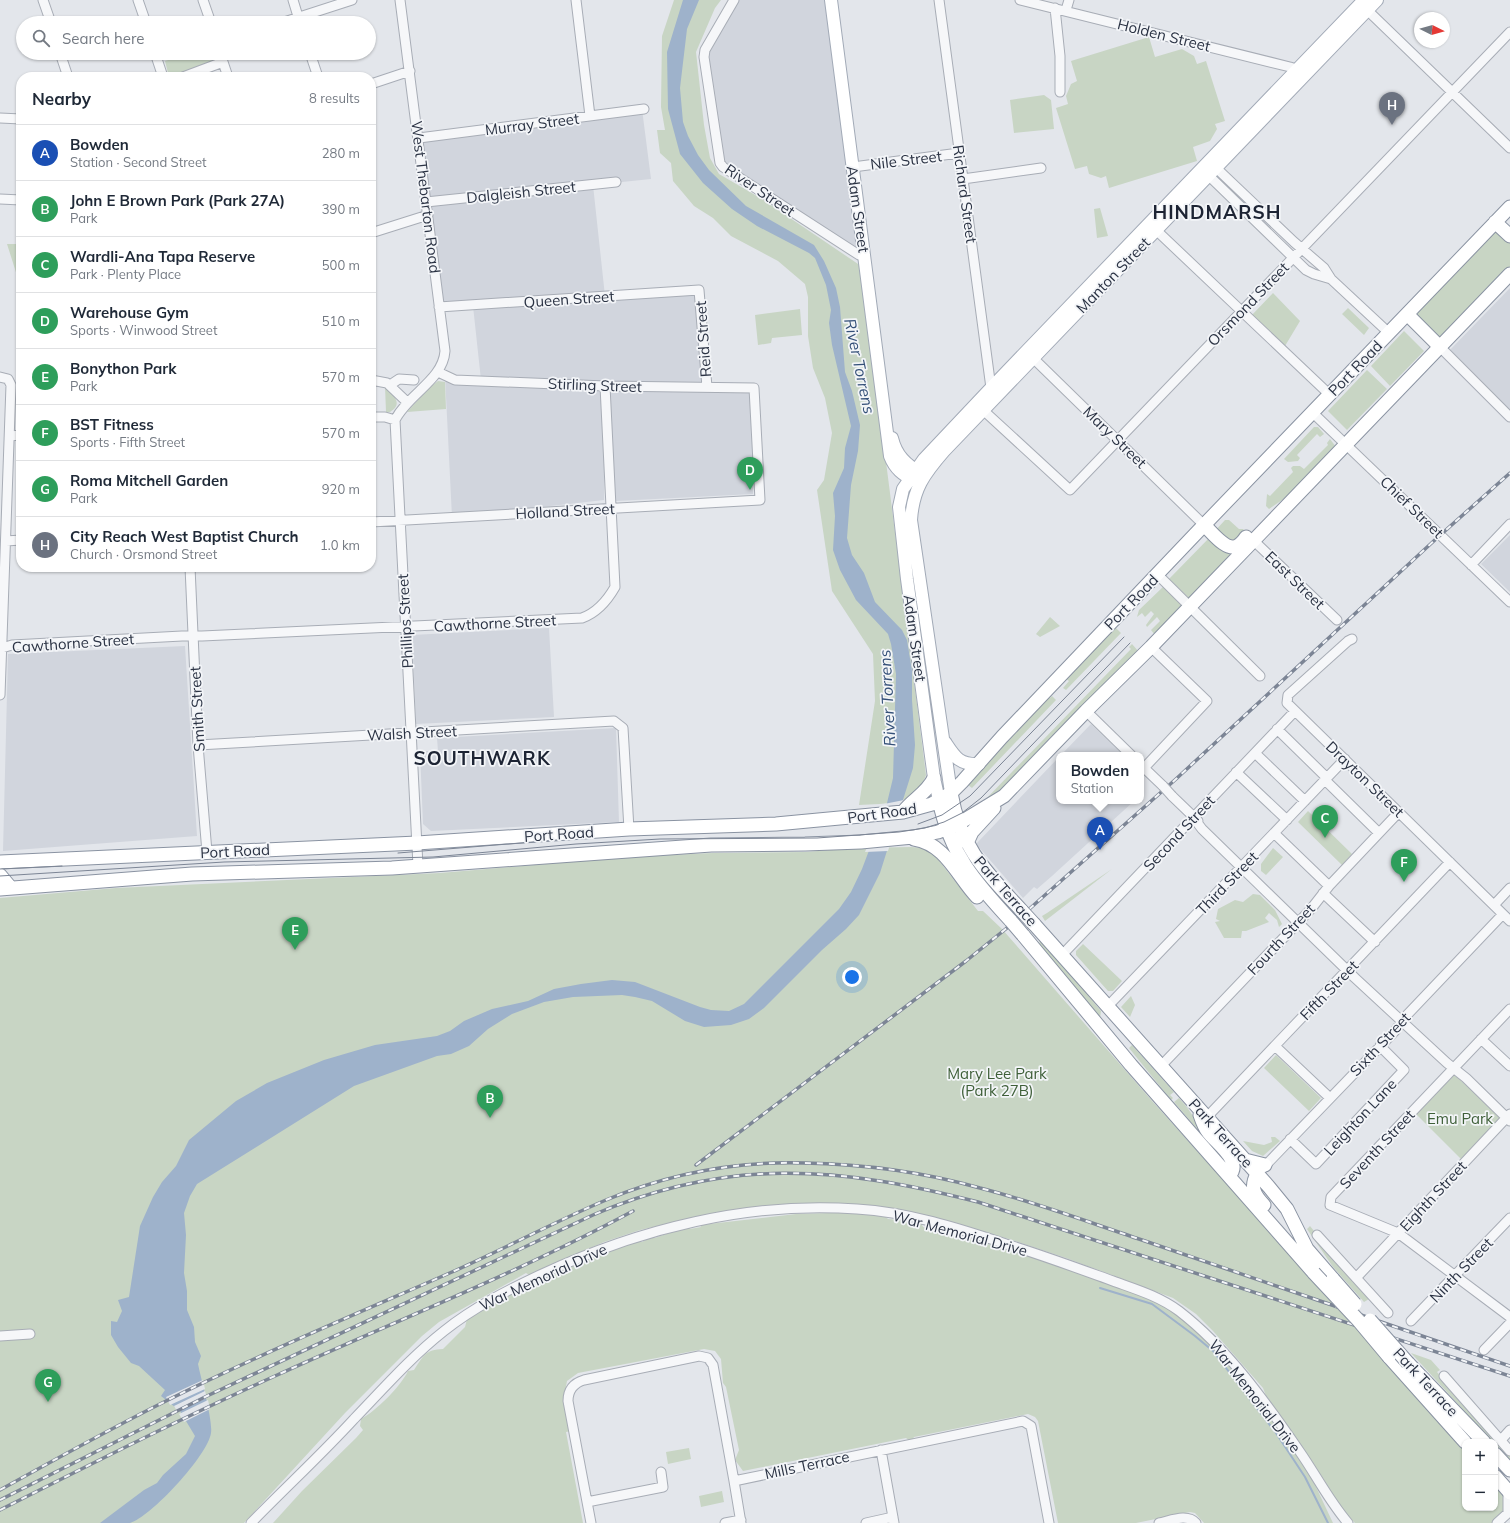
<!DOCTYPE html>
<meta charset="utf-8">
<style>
body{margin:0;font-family:Mulish,sans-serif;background:#f6f6f7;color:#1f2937}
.controls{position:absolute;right:12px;bottom:12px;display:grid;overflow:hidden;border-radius:8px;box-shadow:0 1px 3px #0004}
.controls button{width:36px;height:36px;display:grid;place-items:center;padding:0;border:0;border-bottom:1px solid #e0e1e3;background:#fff;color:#1f2937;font:20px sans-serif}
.compass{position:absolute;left:1414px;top:12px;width:36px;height:36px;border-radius:50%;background:#fff;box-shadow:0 1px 3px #0004;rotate:95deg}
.you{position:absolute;left:852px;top:977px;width:14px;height:14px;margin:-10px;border:3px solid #fff;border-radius:50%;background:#1a73e8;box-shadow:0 0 0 6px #1a73e833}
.badge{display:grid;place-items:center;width:26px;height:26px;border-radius:50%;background:#db2777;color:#fff;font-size:13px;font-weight:700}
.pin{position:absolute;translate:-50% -33px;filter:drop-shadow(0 1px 2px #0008)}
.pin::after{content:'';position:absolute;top:21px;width:14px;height:12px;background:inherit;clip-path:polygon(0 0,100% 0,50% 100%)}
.popup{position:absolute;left:1056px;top:752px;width:88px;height:52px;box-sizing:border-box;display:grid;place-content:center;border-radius:8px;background:#fff;filter:drop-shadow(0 1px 3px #0005);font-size:13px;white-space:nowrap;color:#747a83}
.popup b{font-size:15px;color:#1f2937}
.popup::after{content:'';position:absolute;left:50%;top:100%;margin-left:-8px;border:8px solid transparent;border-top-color:#fff}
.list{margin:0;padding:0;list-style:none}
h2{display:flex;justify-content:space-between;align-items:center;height:52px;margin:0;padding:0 16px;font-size:17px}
h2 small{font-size:13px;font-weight:400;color:#747a83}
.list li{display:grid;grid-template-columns:26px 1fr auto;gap:12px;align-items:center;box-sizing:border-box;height:56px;padding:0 16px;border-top:1px solid #e0e1e3}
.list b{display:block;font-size:15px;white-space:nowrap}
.list p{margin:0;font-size:13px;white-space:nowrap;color:#747a83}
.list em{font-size:13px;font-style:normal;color:#747a83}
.icon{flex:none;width:22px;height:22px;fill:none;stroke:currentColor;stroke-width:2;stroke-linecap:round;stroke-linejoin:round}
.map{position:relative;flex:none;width:1510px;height:1523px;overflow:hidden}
.search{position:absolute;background:#fff;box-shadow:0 1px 3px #0004;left:16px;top:16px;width:360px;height:44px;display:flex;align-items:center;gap:10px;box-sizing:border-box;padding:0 14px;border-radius:22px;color:#747a83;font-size:15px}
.panel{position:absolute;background:#fff;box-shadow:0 1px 3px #0004;left:16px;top:72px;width:360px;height:500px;border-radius:16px}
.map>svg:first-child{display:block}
</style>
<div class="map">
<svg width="1510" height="1523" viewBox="0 0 1510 1523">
<rect width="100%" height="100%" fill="#e3e6eb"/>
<path fill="#d1d5dd" d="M734,0H831L864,255L723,167L705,50Z
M642,109L651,179L593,185L605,296L699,290L707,387L754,388L753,494L616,501L605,391L604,500L452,517L445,376L481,380L473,306L439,307L419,138Z
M1510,288V414L1447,353Z
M1510,535V592L1481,564Z
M549,628L554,717L416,724L412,635Z
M185,646L197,836L3,851L8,654Z
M1091,724L1123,755H1061Z
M616,728L619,822L431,831L423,824L420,751H438L437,738Z
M1059,757V801H1134L1052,876L1037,889L1034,887L1023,898L976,844Z"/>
<path fill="#c8d5c4" d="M674,0H721L715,8L696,52L704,125L710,158L719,174L762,199L861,266L926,775C917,807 886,803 859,805L875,701L873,654L832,591L817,490L824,480L832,433L825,398L813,368L808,336V297L805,284L778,261L731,236L713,218L694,206L673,181L671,163L660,153L657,130H665L661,107L662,36Z
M1149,37L1155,57L1182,49L1194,56L1197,64L1206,61L1225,121L1215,124L1217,129L1210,141L1193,147L1197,161L1109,188L1106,176L1101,178L1089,174L1087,166L1075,169L1056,108L1068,104L1066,96L1071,84L1077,81L1071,61Z
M191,53H216L217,59L184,75L169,77L165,61Z
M1044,95L1051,100L1054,129L1014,133L1010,100Z
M1100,208L1108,236L1097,238L1094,209Z
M1495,232H1499L1510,243V266L1440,338L1416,314Z
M7,244H21V288Z
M1273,293L1300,321L1285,346L1252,315Z
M1348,308L1369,328L1364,335L1342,314Z
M800,309L802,335L772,338L771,343L758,345L755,315Z
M1404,331L1424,351L1390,386L1371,366Z
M1367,370L1387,389L1347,430L1328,411Z
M438,381L445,382L446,409L407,412L430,387Z
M385,386C393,394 404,404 390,412H386Z
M1314,427H1318L1324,434L1320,437L1317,434L1297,455L1300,458L1298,461L1288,462L1284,459Z
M1330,439L1336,447L1291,494L1269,509L1266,506L1267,494L1270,496L1293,472L1291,468L1293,466H1300L1304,469L1328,445L1327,443Z
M1225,520H1229L1239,529H1243L1247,533L1235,545L1214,532Z
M1211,536L1236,551L1190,599L1169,579Z
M1164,586L1183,606L1155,635L1151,630L1160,621L1157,617L1147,627L1146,625L1154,614L1151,611L1145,617L1142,613L1137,617L1139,610Z
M1050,617L1060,626L1040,637L1036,634Z
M1115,627L1121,633L1066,690L1063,688L1069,681L1066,679Z
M1132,644L1139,652L1060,734L1057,731L1043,745L1045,748L997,794L984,801L1131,649L1129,647Z
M1049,696L1050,698L1052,696L1056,700L972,788L968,785Z
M1308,811L1352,854L1342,865L1298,822Z
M911,847L924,848L934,854L978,911H983L1002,929L1153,1102L1358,1329L1465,1452V1508H1495V1485L1504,1496L1506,1509L1496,1521L1491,1523H1355L1340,1508L1323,1478L1266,1396L1263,1388L1213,1331L1196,1314L1173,1298L1066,1258L1012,1240L971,1228L874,1206L687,1219L640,1230L604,1242L529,1275L526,1273L439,1322L422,1336L345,1413L244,1523H0V898L116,888L440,873L628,857L712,853L805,852L855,848Z
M1273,848L1283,857L1266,875L1261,871V864Z
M1112,869L1045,921L1042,916L1047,913Z
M1253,894L1260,895L1275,910L1282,924L1279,927L1277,920L1269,913L1265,918L1269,922L1246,931H1242L1241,938H1224L1215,922L1220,921L1216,919L1218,909L1235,900L1243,902Z
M1037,934L1101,1011L1100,1018L1032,940L1040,943Z
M1083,944L1122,981L1113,991H1108L1076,955V951Z
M1131,996L1135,1005L1130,1017L1121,1007Z
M1132,1045L1174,1092L1170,1095L1173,1098L1171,1100L1129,1048Z
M1276,1055L1321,1098L1309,1111L1264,1068Z
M1452,1075L1457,1077L1501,1118L1461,1159L1415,1113Z
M1179,1098L1186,1106L1228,1165L1174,1102Z
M1271,1137H1275L1280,1141L1263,1156L1252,1151L1243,1141L1264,1145L1272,1142Z
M860,1212L884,1215L888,1219L902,1220L911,1224L921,1222L923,1227L964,1237L1032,1257L1118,1287L1167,1307L1207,1339L1232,1368L1300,1459L1317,1489L1333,1523H1204L1195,1513L1190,1512L1136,1523H1058L1038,1421L1035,1417L1028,1414L914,1437L911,1442L906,1438L743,1471L735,1460L739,1450L726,1387L723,1383L721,1359L715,1351L704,1349L578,1373L567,1381L564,1397L571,1431L566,1432L583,1523H273L302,1491L356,1438L363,1430L360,1426L361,1419C376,1411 401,1386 408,1371L414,1370C424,1355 425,1350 443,1349L465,1327L468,1315L518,1283L524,1289L572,1263L574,1265L617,1249L615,1247L629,1240L642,1242L653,1236L655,1238L691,1225L690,1229L701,1227L700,1225L796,1214Z
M1310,1226L1369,1299L1364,1302L1333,1267L1307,1229Z
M1411,1353L1431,1360L1440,1370L1437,1372L1510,1455V1461L1495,1445V1442H1493Z
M689,1448L691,1459L668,1464L666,1452Z
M722,1491L724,1502L701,1507L699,1496Z"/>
<path fill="#9eb2cb" d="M683,0H699L687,29L680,88L683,122L688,136L698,155L709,170L746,206L814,245L824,261L836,288L840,307L845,372L852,391L860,425L858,451L851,485L847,538L852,555L864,573L875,602L902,630L907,640L912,671V700L915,745L913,768L880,873L859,915L846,929L822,950L764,1008L749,1019L731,1025L704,1027L685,1021L652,1001L635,997L622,995L573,997L544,1002L512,1014L488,1029L469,1046L451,1054L437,1056L354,1086L197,1184L190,1196L184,1213L186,1235L184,1273L187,1291V1310L194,1327L195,1342L201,1356L198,1364C201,1379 213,1420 211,1433C208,1455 151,1517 130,1523C122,1523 109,1523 100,1523L144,1490L157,1483L163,1475L186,1454L195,1436L180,1411L161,1396L165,1390L139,1366L131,1363L118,1347L111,1335V1321L117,1322L122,1311L118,1300L129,1297L140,1226L153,1197L162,1182L176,1166L189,1140L236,1101L267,1083L324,1060L375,1045L437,1036L450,1031L464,1021L492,1009L528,1001L554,989L581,984L612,980L635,982L700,1007L711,1010L729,1011L744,1004L839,909L851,892L862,869L887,803L893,778L896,674L891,644L888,634L856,600L840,570L833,550L835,516L833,493L844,468L845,448L851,426L832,345L829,323L831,310L826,285L815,258L809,253L757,226L732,209L703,183L680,154L668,109L667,52Z"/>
<path fill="#e3e6eb" d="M904,800L888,851L865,852L884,804Z
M203,1380L205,1389L170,1405L166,1397Z
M205,1391L207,1398L177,1411L174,1406Z
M208,1400L210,1409L184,1422L179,1414Z"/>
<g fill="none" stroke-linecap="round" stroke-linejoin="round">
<path stroke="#9eb2cb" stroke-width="2" d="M1100,1288L1152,1304L1195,1336L1213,1351L1276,1433L1305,1477L1328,1523"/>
<g stroke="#a8adb6" stroke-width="11">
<path id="minor" d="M43,0L51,23
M138,0L146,23
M203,0L211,23
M293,0L300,23
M400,0L445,351C443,380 408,394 395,420L418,866
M576,0L590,116
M734,0L705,50L704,57L720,163L723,167L859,255H864
M939,0L991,388
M1020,0L1290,67L1302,71
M1363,6L1510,148
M1055,8L1060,56V92
M1066,10L1069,0
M281,23L352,0
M60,53L68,77
M155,53L163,77
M220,53L228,77
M310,53L318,77
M183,77L223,62
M371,84L410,71
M0,118L21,119
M419,138L644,109
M1212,164L1294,242L1324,268L1331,279L1389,333
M853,167L959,153
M1204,171L1306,270L1314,274L1331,279
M963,179L1041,168
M0,199L21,200
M426,202L616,182
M1156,230L1330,395
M371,233L428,215
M439,307L699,290L707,387
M1440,347L1510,417
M1032,352L1033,358L1204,525
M0,377L8,379L11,385L0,695
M371,380L387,383L407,402
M390,385L399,379L414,380
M983,410L1070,490L1510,32
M1313,413L1510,602
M371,417H385L395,420
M10,436L21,435
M371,522L760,500L754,388L605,386L455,380L438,372
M1253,540L1337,620
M6,541L21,540
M1471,565L1510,524
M190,567L198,745L207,852
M1158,575L1260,676
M1352,639L1348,641L1288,695L1287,703L1510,921
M2,648L12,645L182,636H202L582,618C596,613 607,601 615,587L605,386
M1086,711L1131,755
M1277,729L1327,778
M198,745L614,721L623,728L629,829
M1255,753L1305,801
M1141,765L1163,786
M1144,768L1207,701L1151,647
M1236,772L1287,820
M1325,780L1379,833
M1172,796L1198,821
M1193,817L1202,829L1355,978L1447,1063L1466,1078L1510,1121
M1274,833L1329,886
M1323,893L1375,942
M1494,905L1510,888
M1062,955L1295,711
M1108,1006L1345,759
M1510,1009L1331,1197L1330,1205L1398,1233L1510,1317
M1481,1039L1510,1066
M1275,1046L1330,1098
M1161,1066L1311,909L1329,886L1399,812
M1207,1117L1450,862
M1290,1139L1316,1164L1404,1070L1380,1046
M1262,1169L1395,1031L1405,1017L1503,914
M1317,1235L1388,1313
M1356,1278L1510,1114
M1411,1321L1510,1218
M0,1336L30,1334
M1484,1350L1510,1323
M1444,1376L1510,1451
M1501,1440L1510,1430
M881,1450L894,1523
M734,1481L741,1523
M587,1502L663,1487L661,1472
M251,1523C285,1488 321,1455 354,1419C383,1389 411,1357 444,1331C474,1307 508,1290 542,1274C639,1229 749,1201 857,1209C908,1212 958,1228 1006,1244C1042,1255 1077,1268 1113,1281C1135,1289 1159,1296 1179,1311C1227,1348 1265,1401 1300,1452C1316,1475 1329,1501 1348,1523
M591,1523L568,1401C568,1390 574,1383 584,1380L699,1356L708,1358L713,1365L734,1481L1023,1421L1031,1426L1049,1523
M725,1523L741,1520
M866,1523L893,1517
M1159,1523C1170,1521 1187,1513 1196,1523
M1497,1523L1508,1513V1490"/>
</g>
<g stroke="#a2aab7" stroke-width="14">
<path id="major" d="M831,0L890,456C895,469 903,475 915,481
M892,438C896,455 906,465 921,473
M945,742C955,757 959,765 979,764
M951,793L911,520C913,489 924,474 944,451L1377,0
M939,800L934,778L907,579L899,507L903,489L924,459L991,388L1364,0"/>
</g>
<g stroke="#8a93a2" stroke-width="15">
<path id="highway" d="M1495,222L1510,236
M1407,314L1440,347
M1204,525C1211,531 1226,552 1237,546C1241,544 1244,540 1246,537
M951,793C960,847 986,872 1022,911
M939,800C950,854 975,882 1011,921
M903,812C913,799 927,793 934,778
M914,839C946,844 957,876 977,897
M967,843L972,832L994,808
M0,862L417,843L629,829L776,824L903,812L932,804L951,793L962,782L1002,737L1204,525L1510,207
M0,875L11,888
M0,889L192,874L392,868L711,845L805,844L861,842L913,837L938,832L958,824L1004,796L1086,711L1151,647L1510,274
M1034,924L1269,1187L1287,1209L1307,1249L1333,1279
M1023,935L1131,1065L1314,1273
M1200,1115C1202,1121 1204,1127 1208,1132C1217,1144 1243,1161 1229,1176
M1245,1160L1265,1165
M1257,1174C1250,1187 1254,1195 1264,1205
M1389,1357L1465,1442
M1408,1363L1484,1442
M1495,1454L1510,1470
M1495,1476L1510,1493"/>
</g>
<use href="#minor" stroke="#f6f7f9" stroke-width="9"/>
<use href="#major" stroke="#fff" stroke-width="12"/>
<use href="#highway" stroke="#fff" stroke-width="13"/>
<path stroke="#7c8595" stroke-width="1" d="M918,824L942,815L970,796L1124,637
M398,853L557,840
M0,869L62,866
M0,876L224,862L433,857L576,844L660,839L817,838L899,832L925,828L944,822L962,813L981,798L1130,643"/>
<g stroke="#7c8595" stroke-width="3.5">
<path id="rail" d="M696,1165L966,961L1018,919L1176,779L1437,538L1510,473
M0,1490C54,1460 108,1430 164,1402C258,1355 356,1314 452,1272C504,1249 554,1222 606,1200C668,1174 736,1161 804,1163C863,1164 923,1172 980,1188C1035,1202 1088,1222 1142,1240C1265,1281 1387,1325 1510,1366
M0,1500L207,1396L593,1215C728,1157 838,1166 978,1202L1510,1376
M0,1510C91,1464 182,1418 275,1376C395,1321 518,1273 633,1211"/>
</g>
<use href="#rail" stroke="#f3f5f8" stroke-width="2" stroke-dasharray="6" stroke-linecap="butt"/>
<g stroke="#a8adb6" stroke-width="11" stroke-linecap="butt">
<path id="minor-bridge" d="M1163,786L1172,796"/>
</g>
<g stroke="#8a93a2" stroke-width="15" stroke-linecap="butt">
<path id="highway-bridge" d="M1022,911L1034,924
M1011,921L1023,935
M1314,1273L1358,1320L1389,1357
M1333,1279L1355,1304
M1370,1320L1408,1363"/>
</g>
<use href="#minor-bridge" stroke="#f6f7f9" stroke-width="9"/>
<use href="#highway-bridge" stroke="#fff" stroke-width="13"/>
</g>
<g text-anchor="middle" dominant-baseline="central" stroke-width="3.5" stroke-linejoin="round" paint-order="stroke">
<g font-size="15" fill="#2b3344" stroke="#f3f5f8">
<text transform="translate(1164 35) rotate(14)">Holden Street</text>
<text transform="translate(532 124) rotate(-7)">Murray Street</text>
<text transform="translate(906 160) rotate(-7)">Nile Street</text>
<text transform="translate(760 190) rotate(34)">River Street</text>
<text transform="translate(521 192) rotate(-6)">Dalgleish Street</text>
<text transform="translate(965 194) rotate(82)">Richard Street</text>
<text transform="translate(426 197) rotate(83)">West Thebarton Road</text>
<text transform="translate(858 209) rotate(82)">Adam Street</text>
<text transform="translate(1113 275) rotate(-46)">Manton Street</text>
<text transform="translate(569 299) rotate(-4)">Queen Street</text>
<text transform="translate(1248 304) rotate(-46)">Orsmond Street</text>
<text transform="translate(703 339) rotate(-94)">Reid Street</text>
<text transform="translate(1355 368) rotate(-46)">Port Road</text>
<text transform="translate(595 385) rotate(2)">Stirling Street</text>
<text transform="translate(1115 437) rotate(44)">Mary Street</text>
<text transform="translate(1412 507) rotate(44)">Chief Street</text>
<text transform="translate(565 511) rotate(-3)">Holland Street</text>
<text transform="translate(1295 580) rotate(44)">East Street</text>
<text transform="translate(1131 602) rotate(-46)">Port Road</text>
<text transform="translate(405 621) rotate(-93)">Phillips Street</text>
<text transform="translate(495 623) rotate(-3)">Cawthorne Street</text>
<text transform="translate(915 638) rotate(82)">Adam Street</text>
<text transform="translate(73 643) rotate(-4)">Cawthorne Street</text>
<text transform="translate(197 709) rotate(-93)">Smith Street</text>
<text transform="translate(412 733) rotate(-3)">Walsh Street</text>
<text transform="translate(1365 779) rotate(44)">Drayton Street</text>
<text transform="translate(882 813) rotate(-8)">Port Road</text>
<text transform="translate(1179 833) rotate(-47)">Second Street</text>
<text transform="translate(559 834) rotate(-4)">Port Road</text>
<text transform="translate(235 851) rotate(-3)">Port Road</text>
<text transform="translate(1227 883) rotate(-46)">Third Street</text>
<text transform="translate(1006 891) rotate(49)">Park Terrace</text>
<text transform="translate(1281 939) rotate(-47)">Fourth Street</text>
<text transform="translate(1329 990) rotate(-46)">Fifth Street</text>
<text transform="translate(1380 1044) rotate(-47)">Sixth Street</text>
<text transform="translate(1360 1117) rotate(-47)">Leighton Lane</text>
<text transform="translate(1221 1133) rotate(48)">Park Terrace</text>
<text transform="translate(1377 1149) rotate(-47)">Seventh Street</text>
<text transform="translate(1433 1196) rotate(-47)">Eighth Street</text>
<text transform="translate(960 1233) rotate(15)">War Memorial Drive</text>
<text transform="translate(1461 1270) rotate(-46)">Ninth Street</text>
<text transform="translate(543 1277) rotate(-25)">War Memorial Drive</text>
<text transform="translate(1426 1382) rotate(47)">Park Terrace</text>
<text transform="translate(1255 1396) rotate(52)">War Memorial Drive</text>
<text transform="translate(807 1465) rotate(-12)">Mills Terrace</text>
</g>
<g font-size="15" fill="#3e5f38" stroke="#f3f5f8">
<text x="997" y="1073">Mary Lee Park<tspan x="997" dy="17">(Park 27B)</tspan></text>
<text x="1460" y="1118">Emu Park</text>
</g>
<g font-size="16" font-style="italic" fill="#345078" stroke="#f3f5f8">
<text transform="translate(860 366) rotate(78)">River Torrens</text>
<text transform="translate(887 698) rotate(-93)">River Torrens</text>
</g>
<g font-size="19" font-weight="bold" letter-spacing="1" fill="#1d2434" stroke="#f3f5f8">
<text x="1217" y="212">HINDMARSH</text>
<text x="482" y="758">SOUTHWARK</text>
</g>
</g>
</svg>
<div class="controls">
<button>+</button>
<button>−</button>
</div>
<svg class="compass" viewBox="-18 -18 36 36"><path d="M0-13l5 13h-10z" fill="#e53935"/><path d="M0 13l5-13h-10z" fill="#747a83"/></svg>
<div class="you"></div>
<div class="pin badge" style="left:1100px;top:850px;background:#1a4fb4">A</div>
<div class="popup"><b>Bowden</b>Station</div>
<div class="pin badge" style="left:490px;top:1118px;background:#2e9e5b">B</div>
<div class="pin badge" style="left:1325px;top:838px;background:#2e9e5b">C</div>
<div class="pin badge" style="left:750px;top:490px;background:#2e9e5b">D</div>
<div class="pin badge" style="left:295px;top:950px;background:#2e9e5b">E</div>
<div class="pin badge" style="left:1404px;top:882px;background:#2e9e5b">F</div>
<div class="pin badge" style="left:48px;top:1402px;background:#2e9e5b">G</div>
<div class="pin badge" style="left:1392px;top:125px;background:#6b7280">H</div>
<div class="search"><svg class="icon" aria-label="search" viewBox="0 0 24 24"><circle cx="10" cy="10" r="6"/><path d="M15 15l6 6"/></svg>Search here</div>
<section class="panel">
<h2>Nearby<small>8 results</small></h2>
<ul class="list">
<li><span class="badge" style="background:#1a4fb4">A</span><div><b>Bowden</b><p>Station · Second Street</p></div><em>280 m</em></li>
<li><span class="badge" style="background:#2e9e5b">B</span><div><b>John E Brown Park (Park 27A)</b><p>Park</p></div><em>390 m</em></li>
<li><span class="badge" style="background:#2e9e5b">C</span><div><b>Wardli-Ana Tapa Reserve</b><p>Park · Plenty Place</p></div><em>500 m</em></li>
<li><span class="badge" style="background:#2e9e5b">D</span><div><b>Warehouse Gym</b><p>Sports · Winwood Street</p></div><em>510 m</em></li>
<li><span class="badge" style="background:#2e9e5b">E</span><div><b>Bonython Park</b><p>Park</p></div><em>570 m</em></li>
<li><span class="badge" style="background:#2e9e5b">F</span><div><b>BST Fitness</b><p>Sports · Fifth Street</p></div><em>570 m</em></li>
<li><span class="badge" style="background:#2e9e5b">G</span><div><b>Roma Mitchell Garden</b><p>Park</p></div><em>920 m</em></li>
<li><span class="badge" style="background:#6b7280">H</span><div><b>City Reach West Baptist Church</b><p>Church · Orsmond Street</p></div><em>1.0 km</em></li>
</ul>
</section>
</div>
